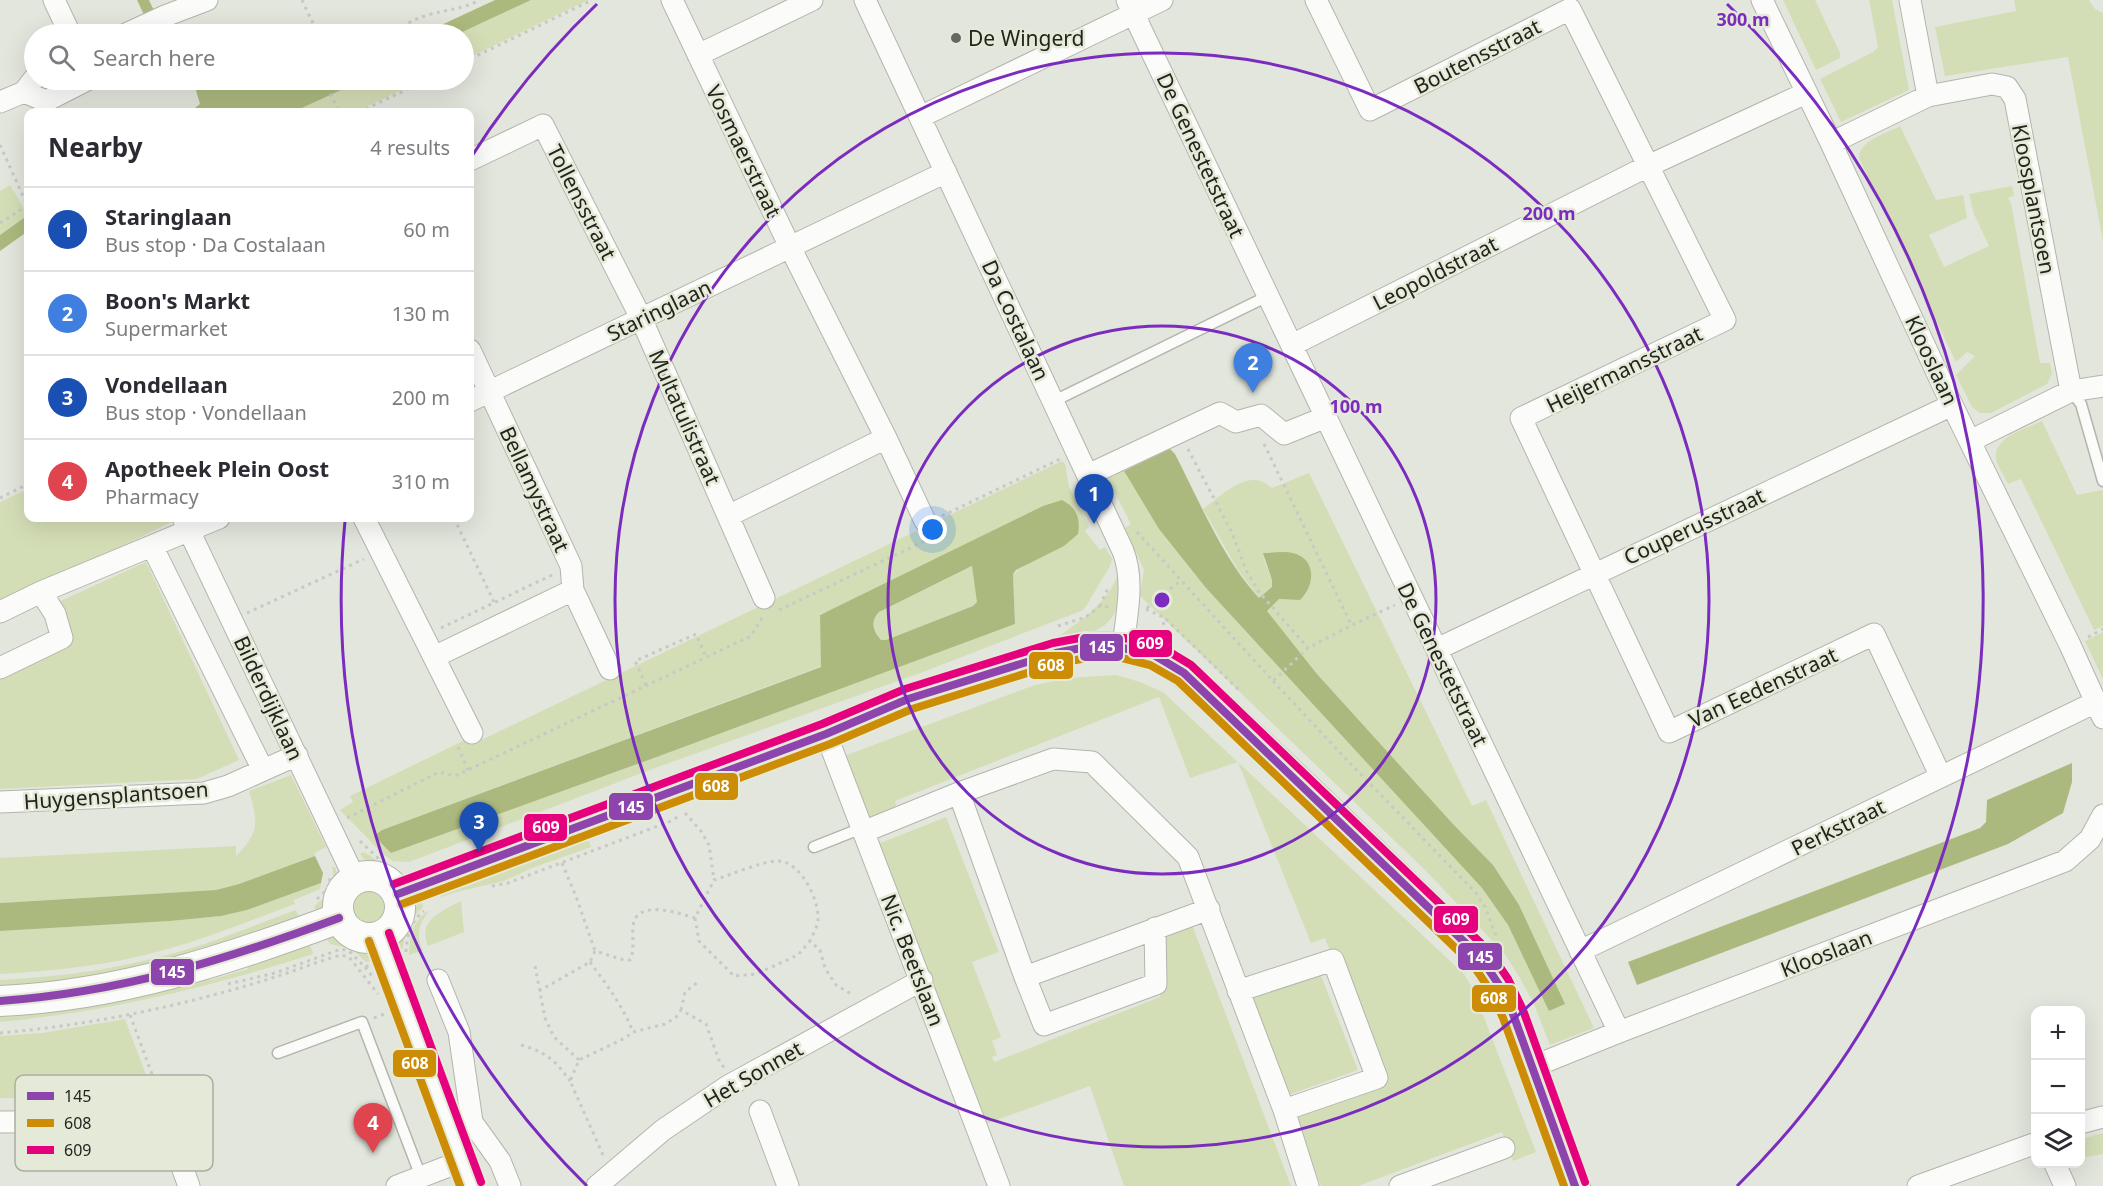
<!DOCTYPE html>
<meta charset="utf-8">
<style>
body{margin:0;font-family:"Noto Sans",sans-serif;background:#f7f7f7;color:#2b2b33}
.controls{position:absolute;right:18px;bottom:18px;display:grid;overflow:hidden;border-radius:12px;box-shadow:0 6px 24px #0002}
.controls button{width:54px;height:54px;display:grid;place-items:center;padding:0;border:0;border-bottom:2px solid #e1e1e2;background:#fff;color:#2b2b33;font:30px sans-serif}
.you{position:absolute;left:933px;top:530px;width:21px;height:21px;margin:-15px;border:4px solid #fff;border-radius:50%;background:#1a73e8;box-shadow:0 0 0 9px #1a73e833}
.badge{display:grid;place-items:center;width:39px;height:39px;border-radius:50%;background:#ea580c;color:#fff;font-size:20px;font-weight:700}
.pin{position:absolute;translate:-50% -50px;filter:drop-shadow(0 2px 3px #0008)}
.pin::after{content:'';position:absolute;top:32px;width:21px;height:18px;background:inherit;clip-path:polygon(0 0,100% 0,50% 100%)}
.list{margin:0;padding:0;list-style:none}
h2{display:flex;justify-content:space-between;align-items:center;height:78px;margin:0;padding:0 24px;font-size:26px}
h2 small{font-size:20px;font-weight:400;color:#7c7c81}
.list li{display:grid;grid-template-columns:39px 1fr auto;gap:18px;align-items:center;box-sizing:border-box;height:84px;padding:0 24px;border-top:2px solid #e1e1e2}
.list b{display:block;font-size:22px;white-space:nowrap}
.list p{margin:0;font-size:20px;white-space:nowrap;color:#7c7c81}
.list em{font-size:20px;font-style:normal;color:#7c7c81}
.icon{flex:none;width:33px;height:33px;fill:none;stroke:currentColor;stroke-width:2;stroke-linecap:round;stroke-linejoin:round}
.map{position:relative;flex:none;width:2103px;height:1186px;overflow:hidden}
.search{position:absolute;background:#fff;box-shadow:0 6px 24px #0002;left:24px;top:24px;width:450px;height:66px;display:flex;align-items:center;gap:15px;box-sizing:border-box;padding:0 21px;border-radius:33px;color:#7c7c81;font-size:22px}
.panel{position:absolute;background:#fff;box-shadow:0 6px 24px #0002;left:24px;top:108px;width:450px;height:414px;border-radius:12px}
.map>svg:first-child{display:block}
</style>
<div class="map">
<svg width="2103" height="1186" viewBox="0 0 2103 1186">
<rect width="100%" height="100%" fill="#e3e6dc"/>
<path fill="#d4deb6" fill-rule="evenodd" d="M531,0H588L464,60V34H458Z
M1783,0H1815L1840,53V58L1816,70Z
M1869,0H1892L1909,90L1841,122L1820,79L1873,52L1878,47Z
M2014,0H2089L2095,9L2103,13V241L2068,57L1945,76L1935,27L2016,11Z
M363,80H423L355,112H293Z
M1900,126L1936,200L1963,195L1967,218L1929,235L1944,267L1989,246L1974,214L1969,194L2012,186L2014,196L2008,198L2011,203L2040,363H2050L2052,374L2047,384L1991,413H1980L1972,407L1956,375L1975,356L1967,352L1956,362L1859,158C1859,140 1886,134 1900,126Z
M10,185L28,215L0,235V191Z
M2042,421L2077,495L2103,490V626L2094,630L2021,479L2008,484C2005,477 1997,466 1996,458C1993,437 2027,428 2042,421Z
M1062,461L1065,464L1069,487L1089,527L1085,531L1100,550L1105,547L1112,559L1110,566L1085,608L1081,611L923,672L655,768L409,862L393,861L384,855L340,810L353,802L350,796L467,739L471,745ZM1080,526L1013,574L1015,624L654,758L391,853L382,830L822,666L820,614Z
M1124,471L1159,529L1206,588L1482,888L1508,925L1550,1011L1493,865L1453,824L1317,674L1267,611L1279,599L1300,600L1263,557L1272,580V587L1260,599L1238,570L1203,509C1217,499 1237,479 1255,480C1261,480 1267,484 1272,488L1309,473L1472,806L1486,800L1594,1028L1550,1045L1534,1004L1520,978L1504,953L1424,869L1140,596L1144,570L1125,528L1131,524L1108,479Z
M28,489V518H169L171,522L0,606V502Z
M146,562L239,760L197,779L0,789V680L68,647L71,642L54,604Z
M973,566L978,602L973,606L886,640H881C874,631 870,621 879,612Z
M1118,573C1126,629 1096,633 1050,643C1074,625 1109,604 1118,573Z
M2103,632V679L2085,641Z
M1116,675L1140,682L1163,692L1464,974L1473,989L1536,1152L1513,1161L1502,1132L1358,1186H1321L1298,1125L1297,1117L1382,1085L1325,938L1311,943L1238,762L1190,778L1159,697L895,801L897,810L869,821L844,756L1035,685L1068,678Z
M291,775L326,847L315,853V856L239,884L216,890L0,903V858L236,846V856C260,832 258,823 249,791Z
M946,817L999,952L972,962L1001,1037L992,1041L997,1055L992,1057L994,1062L1160,997L1166,935L1192,925L1291,1186H1124L1090,1086L986,1124L878,844Z
M589,841L591,847L532,868L504,881L460,891L441,897L439,893L540,850Z
M363,852C383,860 382,878 411,874C409,874 403,878 402,878C388,879 367,864 360,854Z
M332,867H335C341,885 332,900 317,911L314,907C318,901 322,901 326,897C334,889 335,877 332,867Z
M321,883L320,889L294,900L295,904C252,920 208,938 164,950C111,965 55,971 0,974V931L170,921L221,916L247,910Z
M351 907a18 18 0 1 1 36 0a18 18 0 1 1-36 0Z
M422,901L423,907C410,920 405,930 403,948L398,951C395,932 407,912 422,901Z
M461,901L464,932L428,946C417,920 442,911 461,901Z
M296,910L301,920L199,957L0,993V980C62,977 125,968 185,950C223,939 259,923 296,910Z
M430,910C420,922 415,934 423,950L409,955C410,935 412,921 430,910Z
M333,935C350,937 365,946 372,961L366,962L352,949L330,944L326,938Z
M309,941L313,954C211,987 107,1012 0,1022V1012L206,976L210,980L248,969L246,963Z
M1318,968L1358,1070L1288,1095L1249,995Z
M125,1019L156,1101L155,1112L145,1113L144,1099L0,1098V1036L42,1033Z
M2103,1133V1154L2081,1158V1139Z"/>
<path fill="#acb97e" fill-rule="evenodd" d="M137,0H149L164,32L167,34H153Z
M495,0H531L458,34H422Z
M193,80H296L302,87L328,80H363L293,112H190L200,104Z
M28,215V231L0,251V235Z
M1170,449L1175,454C1200,502 1222,558 1259,598L1272,587V580L1263,553C1273,553 1284,551 1293,553C1317,559 1315,586 1300,600L1279,599L1267,611L1317,674L1453,824L1493,865L1519,905L1565,1004L1549,1011L1508,925L1482,888L1206,588L1159,529L1124,471Z
M1062,500C1076,507 1081,518 1078,534L1064,546L1016,570L1013,574L1015,624L654,758L391,853L374,836L382,830L821,667L820,615L1043,506ZM972,566L977,602L973,606L886,640H881C873,631 870,621 879,612Z
M2072,763V782L2063,813L2008,844L1637,985L1628,962L1980,828L1986,822L1987,800Z
M315,856L323,873L321,883L247,910L221,916L170,921L0,931V903L216,890L239,884Z"/>
<g fill="none" stroke-linecap="round" stroke-linejoin="round">
<g stroke="#b3b5ad" stroke-width="13">
<path id="lane" d="M2071,391L2081,404L2103,481
M1054,401L1268,296
M814,847L862,828
M278,1053L362,1022L421,1177"/>
</g>
<g stroke="#b3b5ad" stroke-width="23">
<path id="street" d="M54,0L70,34
M672,0L790,247L886,438L925,521
M865,0L1123,551C1135,582 1126,616 1123,648
M1127,0L1619,1032
M1316,0L1370,110L1570,9L1725,320L1521,418L1669,732L1874,634L1941,777
M1762,0L1831,143L1952,405L2070,645L2103,718
M1910,0L1928,96
M126,34L165,16L207,0
M698,55L812,0
M24,92L46,101L87,80
M0,102L24,92L34,79
M920,117L1162,0
M1831,143L1928,96L1992,84L2007,87L2015,99L2071,391
M470,160L543,125L641,318L764,598
M1292,345L1648,166L1806,93
M470,350L571,566L573,590L610,669
M470,401L946,172
M1970,441L2071,391L2103,386
M1088,475L1220,413L1236,422L1261,415L1284,434L1326,417
M728,516L886,438
M183,518L355,879
M364,518L472,733
M152,546L263,770
M41,592L219,518
M0,612L41,592L55,614L62,638L0,668
M1437,649L1952,405
M434,657L573,590
M826,734L999,1186
M959,793L1025,977L1209,909
M0,802L204,793L228,786L297,755
M863,832L959,793L1053,759L1092,762L1188,857L1284,1110L1308,1186
M379,937L471,1186
M1580,951L2096,702
M1025,977L1044,1025L1156,984L1155,928
M438,980L459,1032L472,1122L500,1161L510,1186
M1238,991L1333,960L1377,1078L1284,1110
M1532,1067L1619,1032L2065,861L2090,839L2103,815
M760,1111L788,1186
M0,1122L165,1121L189,1186
M2080,1123L2103,1117
M2055,1164L2065,1186
M397,1186L462,1161
M597,1186L663,1130L728,1086L922,980
M1400,1186L1504,1148
M1918,1186L2036,1143"/>
</g>
<g stroke="#b3b5ad" stroke-width="32">
<path id="secondary" d="M338 907a31 31 0 1 1 62 0a31 31 0 1 1-62 0Z
M398,894L826,734L908,699L1056,653L1086,647L1123,648L1154,655L1184,673L1314,796L1481,958L1499,985L1513,1014L1575,1186
M0,1001C118,996 230,959 339,918"/>
</g>
<path stroke="#c8c8c6" stroke-width="3" stroke-dasharray="3 4.5" stroke-linecap="butt" d="M302,0L318,34
M389,34C402,26 414,19 428,15C447,9 461,10 480,0
M464,62L592,0
M324,80L339,112
M359,112L427,80
M0,145L28,207
M0,223L27,206
M1264,444L1351,624
M1188,449L1232,533L1247,572L1259,592L1308,648
M0,498L28,484
M942,516L1060,459
M454,518L494,602
M1137,532L1273,681L1308,648L1352,625L1395,605
M1100,606L1109,586
M1147,608L1180,581
M1146,609L1165,618L1240,691
M779,610L925,541
M247,613L364,559
M1058,626L1086,617L1100,606L1109,607
M441,628L552,575
M1161,632L1165,618
M2088,637L2103,629
M1273,681L1346,759L1476,893L1485,907L1497,938
M646,685L635,661L696,634L706,657
M458,747L468,770
M685,813L701,831L709,845L714,880
M347,818L439,772L455,776L468,770L751,636L762,618
M360,841L385,865L394,870
M562,863L577,899L595,951
M492,886L508,883L671,821L679,816
M317,899L327,890L331,875
M695,918L699,941L734,976L756,974L798,955L810,941
M406,952C407,936 410,922 424,911
M590,962C606,984 623,1006 633,1032
M535,966L545,1018L554,1037L579,1060
M365,967L373,977
M228,984L275,973L341,949L349,951L365,967L370,965
M539,991L590,962L595,951L624,960H630C635,950 632,938 633,927C635,898 679,913 695,918L714,880C730,875 763,861 778,861C800,861 819,899 818,919C818,926 813,934 810,941L820,950L825,968L836,985L853,995
M681,1010L685,992L698,982
M130,1015L162,1101
M374,1018L387,1013
M0,1033C92,1025 187,1005 275,977C297,970 319,961 341,955L349,957L378,994
M521,1045C546,1052 555,1060 570,1081
M603,1155L570,1081L579,1060L625,1038L633,1032L665,1024L676,1017L681,1010L706,1024L720,1063L725,1068"/>
<use href="#lane" stroke="#fbfbfa" stroke-width="10"/>
<use href="#street" stroke="#fbfbfa" stroke-width="21"/>
<use href="#secondary" stroke="#fbfbfa" stroke-width="30"/>
<g stroke="#e5ead8" stroke-width="12">
<path id="bus-1" d="M398,894L826,734L908,699L1056,653L1086,647L1123,648L1154,655L1184,673L1481,958L1499,985L1513,1014L1575,1186
M0,1001C123,992 225,960 339,918"/>
</g>
<g stroke="#e5ead8" stroke-width="12">
<path id="bus-2" d="M402,904L830,744L912,709L1059,663L1087,658H1122L1150,665L1178,681L1473,965L1490,990L1503,1018L1564,1186
M369,941L460,1186"/>
</g>
<g stroke="#e5ead8" stroke-width="12">
<path id="bus-3" d="M394,884L822,724L905,689L1053,643L1085,637L1124,638L1158,645L1191,665L1489,951L1508,979L1523,1010L1585,1182
M389,933L481,1182"/>
</g>
<use href="#bus-1" stroke="#8e44ad" stroke-width="8"/>
<use href="#bus-2" stroke="#cd8c06" stroke-width="8"/>
<use href="#bus-3" stroke="#e5007d" stroke-width="8"/>
</g>
<g fill="none" stroke="#7b2cbf" stroke-width="3">
<circle cx="1162" cy="600" r="274"/>
<circle cx="1162" cy="600" r="547"/>
<path d="M587 1186A821 821 0 0 1 345 521M470 159A821 821 0 0 1 597 4M1727 4A821 821 0 0 1 1737 1186"/>
</g>
<circle fill="#666860" stroke="#e5ead8" stroke-width="2" cx="956" cy="38" r="6"/>
<g text-anchor="middle" dominant-baseline="central" stroke-width="5" stroke-linejoin="round" paint-order="stroke">
<g font-size="21" fill="#23241e" stroke="#e5ead8" text-anchor="start">
<text x="968" y="38">De Wingerd</text>
</g>
<g font-size="21" fill="#23241e" stroke="#e5ead8">
<text transform="translate(1477 56) rotate(-27)">Boutensstraat</text>
<text transform="translate(744 151) rotate(64)">Vosmaerstraat</text>
<text transform="translate(1201 155) rotate(65)">De Genestetstraat</text>
<text transform="translate(2034 199) rotate(79)">Kloosplantsoen</text>
<text transform="translate(582 202) rotate(63)">Tollensstraat</text>
<text transform="translate(1435 273) rotate(-27)">Leopoldstraat</text>
<text transform="translate(659 310) rotate(-26)">Staringlaan</text>
<text transform="translate(1016 320) rotate(65)">Da Costalaan</text>
<text transform="translate(1932 360) rotate(65)">Klooslaan</text>
<text transform="translate(1624 369) rotate(-26)">Heijermansstraat</text>
<text transform="translate(685 417) rotate(66)">Multatulistraat</text>
<text transform="translate(535 489) rotate(65)">Bellamystraat</text>
<text transform="translate(1694 526) rotate(-25)">Couperusstraat</text>
<text transform="translate(1443 664) rotate(64)">De Genestetstraat</text>
<text transform="translate(1763 687) rotate(-25)">Van Eedenstraat</text>
<text transform="translate(269 698) rotate(65)">Bilderdijklaan</text>
<text transform="translate(116 795) rotate(-4)">Huygensplantsoen</text>
<text transform="translate(1838 827) rotate(-26)">Perkstraat</text>
<text transform="translate(1826 953) rotate(-21)">Klooslaan</text>
<text transform="translate(913 960) rotate(69)">Nic. Beetslaan</text>
<text transform="translate(753 1074) rotate(-30)">Het Sonnet</text>
</g>
</g>
<rect x="15" y="1075" width="198" height="96" rx="9" fill="#e5ead8" stroke="#abafa0" stroke-width="1.5"/>
<rect x="27" y="1092" width="27" height="8" fill="#8e44ad"/>
<rect x="27" y="1119" width="27" height="8" fill="#cd8c06"/>
<rect x="27" y="1146" width="27" height="8" fill="#e5007d"/>
<g font-size="16" fill="#23241e">
<text x="64" y="1102">145</text>
<text x="64" y="1129">608</text>
<text x="64" y="1156">609</text>
</g>
<circle cx="1162" cy="600" r="9" fill="#7b2cbf" stroke="#e5ead8" stroke-width="3"/>
<g font-size="18" text-anchor="middle" font-weight="bold" fill="#7b2cbf" stroke="#e5ead8" stroke-width="5" stroke-linejoin="round" paint-order="stroke">
<text x="1743" y="26">300 m</text>
<text x="1549" y="220">200 m</text>
<text x="1356" y="413">100 m</text>
</g>
<g stroke="#e5ead8" stroke-width="2">
<rect x="1128" y="629" width="45" height="29" rx="6" fill="#e5007d"/>
<rect x="1079" y="633" width="45" height="29" rx="6" fill="#8e44ad"/>
<rect x="1028" y="651" width="46" height="29" rx="6" fill="#cd8c06"/>
<rect x="694" y="772" width="45" height="29" rx="6" fill="#cd8c06"/>
<rect x="608" y="792" width="46" height="29" rx="6" fill="#8e44ad"/>
<rect x="523" y="813" width="45" height="29" rx="6" fill="#e5007d"/>
<rect x="1433" y="905" width="46" height="29" rx="6" fill="#e5007d"/>
<rect x="1457" y="942" width="46" height="29" rx="6" fill="#8e44ad"/>
<rect x="150" y="958" width="45" height="28" rx="6" fill="#8e44ad"/>
<rect x="1471" y="984" width="46" height="29" rx="6" fill="#cd8c06"/>
<rect x="392" y="1049" width="45" height="29" rx="6" fill="#cd8c06"/>
</g>
<g font-size="16" text-anchor="middle" font-weight="bold" fill="#fff">
<text x="1150" y="649">609</text>
<text x="1102" y="653">145</text>
<text x="1051" y="671">608</text>
<text x="716" y="792">608</text>
<text x="631" y="813">145</text>
<text x="546" y="833">609</text>
<text x="1456" y="925">609</text>
<text x="1480" y="963">145</text>
<text x="172" y="978">145</text>
<text x="1494" y="1004">608</text>
<text x="415" y="1069">608</text>
</g>
</svg>
<div class="controls">
<button>+</button>
<button>−</button>
<button><svg class="icon" aria-label="layers" viewBox="0 0 24 24"><path d="M12 4l9 5-9 5-9-5zM3 14l9 5 9-5"/></svg></button>
</div>
<div class="you"></div>
<div class="pin badge" style="left:1094px;top:524px;background:#1a4fb4">1</div>
<div class="pin badge" style="left:1253px;top:393px;background:#3f7fe0">2</div>
<div class="pin badge" style="left:479px;top:852px;background:#1a4fb4">3</div>
<div class="pin badge" style="left:373px;top:1153px;background:#e0444e">4</div>
<div class="search"><svg class="icon" aria-label="search" viewBox="0 0 24 24"><circle cx="10" cy="10" r="6"/><path d="M15 15l6 6"/></svg>Search here</div>
<section class="panel">
<h2>Nearby<small>4 results</small></h2>
<ul class="list">
<li><span class="badge" style="background:#1a4fb4">1</span><div><b>Staringlaan</b><p>Bus stop · Da Costalaan</p></div><em>60 m</em></li>
<li><span class="badge" style="background:#3f7fe0">2</span><div><b>Boon's Markt</b><p>Supermarket</p></div><em>130 m</em></li>
<li><span class="badge" style="background:#1a4fb4">3</span><div><b>Vondellaan</b><p>Bus stop · Vondellaan</p></div><em>200 m</em></li>
<li><span class="badge" style="background:#e0444e">4</span><div><b>Apotheek Plein Oost</b><p>Pharmacy</p></div><em>310 m</em></li>
</ul>
</section>
</div>
